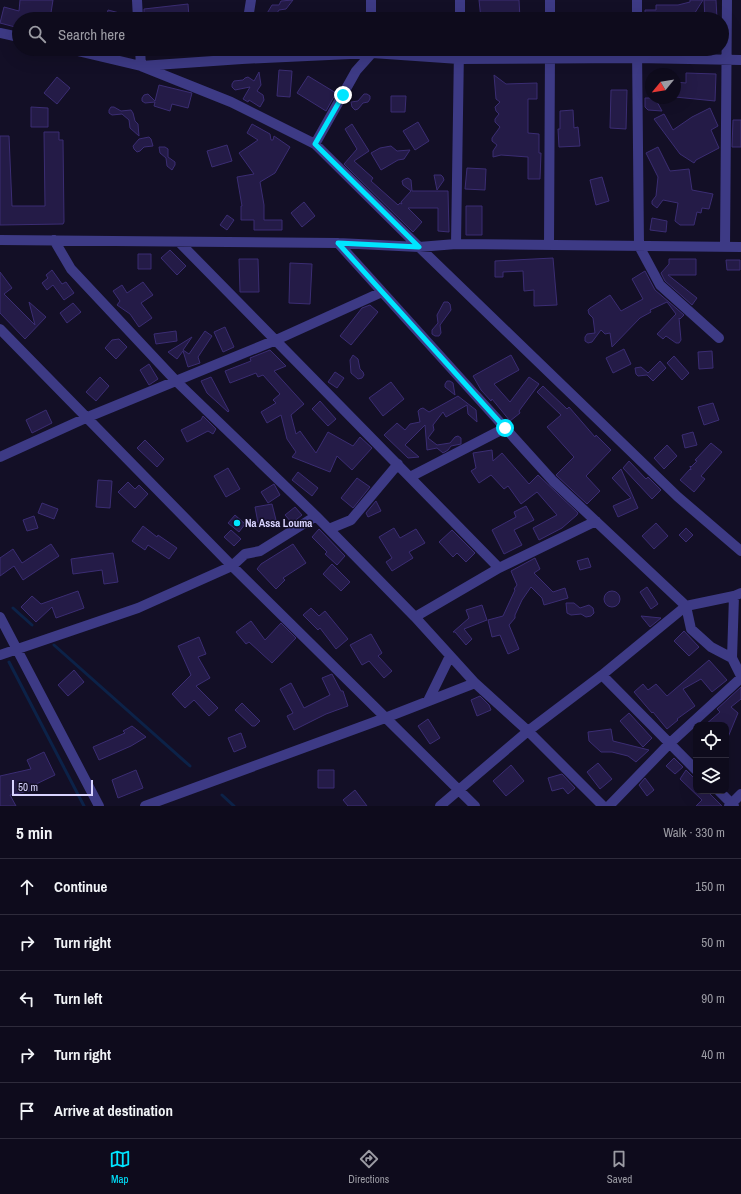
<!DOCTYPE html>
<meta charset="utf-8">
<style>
body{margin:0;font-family:"Archivo Narrow",sans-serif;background:#171425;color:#f1f3f6}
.controls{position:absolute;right:12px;bottom:12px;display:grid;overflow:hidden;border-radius:8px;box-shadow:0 4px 16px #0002}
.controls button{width:36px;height:36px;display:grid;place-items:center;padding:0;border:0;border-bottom:1px solid #2e2b3b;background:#0e0b1c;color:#f1f3f6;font:20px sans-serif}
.compass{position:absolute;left:645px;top:68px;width:36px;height:36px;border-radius:50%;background:#0e0b1c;box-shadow:0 4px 16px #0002;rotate:240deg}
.scale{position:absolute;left:12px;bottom:10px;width:81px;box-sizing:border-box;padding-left:4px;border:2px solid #d9d4ff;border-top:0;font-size:11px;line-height:14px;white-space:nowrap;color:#d9d4ff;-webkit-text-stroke:3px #130f26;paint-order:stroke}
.stop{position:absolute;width:12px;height:12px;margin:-9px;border:3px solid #00e5ff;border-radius:50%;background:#fff}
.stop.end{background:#00e5ff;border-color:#fff;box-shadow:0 1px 4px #0008}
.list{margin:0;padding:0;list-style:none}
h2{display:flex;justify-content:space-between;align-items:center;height:52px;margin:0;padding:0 16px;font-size:17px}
h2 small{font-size:13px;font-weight:400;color:#9b9ba3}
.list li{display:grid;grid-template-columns:26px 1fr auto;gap:12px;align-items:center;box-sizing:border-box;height:56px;padding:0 16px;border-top:1px solid #2e2b3b}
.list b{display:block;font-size:15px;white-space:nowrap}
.list em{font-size:13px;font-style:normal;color:#9b9ba3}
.icon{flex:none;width:22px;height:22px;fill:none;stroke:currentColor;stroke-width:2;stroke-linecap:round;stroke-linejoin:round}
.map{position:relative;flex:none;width:741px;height:806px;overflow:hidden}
.search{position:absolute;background:#0e0b1c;box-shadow:0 4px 16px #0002;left:12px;right:12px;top:12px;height:44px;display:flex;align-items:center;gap:10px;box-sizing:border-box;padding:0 14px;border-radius:22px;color:#9b9ba3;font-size:15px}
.sheet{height:332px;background:#0e0b1c}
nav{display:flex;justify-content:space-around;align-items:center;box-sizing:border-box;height:56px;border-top:1px solid #2e2b3b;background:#0e0b1c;font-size:11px;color:#9b9ba3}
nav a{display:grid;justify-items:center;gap:2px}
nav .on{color:#00e5ff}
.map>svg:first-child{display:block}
</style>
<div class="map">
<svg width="741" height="806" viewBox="0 0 741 806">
<rect width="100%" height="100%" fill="#130f26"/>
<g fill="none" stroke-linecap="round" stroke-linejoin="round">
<path stroke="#0c2248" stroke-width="3" d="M13,608L32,625
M54,645L190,766
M9,662L84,806
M222,795L234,806"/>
</g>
<path fill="#241b47" stroke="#3b2d73" d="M20,0H53L50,19H19V28L0,23L4,7L19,11Z
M293,0L286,9L279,10L277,13L266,15L272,5H279L281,1Z
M479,0H519L520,19H481Z
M690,0H703L691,19H645V10H656V5H678L690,2Z
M704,0H716L717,19H705Z
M188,4L189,17L144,19V9Z
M108,10L131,16V19H106Z
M279,70L292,71L290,97L277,96Z
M259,72L261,85L257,91L263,95L264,100L260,107L249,100L248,102L243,99L250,87L235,90L232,87V84L234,81L243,80L245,78L248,77L254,81Z
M686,73L716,74L715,101L675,97V82L686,83Z
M494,75L506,84L537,83V99H528V133L539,134V153H541L540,179H528V157L501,155L493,157V151L497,145L492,141V138L500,127L495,122V119L499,114L496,111L495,107L500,102L496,99Z
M308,76L336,93L326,111L297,93Z
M57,77L70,88L57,104L44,93Z
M159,85L192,93L188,108L172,104L170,111L154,106L155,102L145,103L142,101V98L144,95L148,94L155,101Z
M611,90H627L626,129L610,128Z
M364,94H367L370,96V99L368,102L363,103L358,109L355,110L352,107L351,102L358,101Z
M391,96H406L405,112H391Z
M645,98H655L662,111L648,110L645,107Z
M31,107L48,108V127H31Z
M111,107H114L121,111L131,110L133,113L135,121L138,124L139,136L130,128L129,120L122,114L112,115L109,113V110Z
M710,108L718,126L711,130L719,148L696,160L694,163L680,154L654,119L664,114L673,130L692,117Z
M573,110L574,128L578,127L580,146L559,147L558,129H560V111Z
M733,120H741V147H732Z
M418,122L429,141L415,150L403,131Z
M252,124L270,134L271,140H273L274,136L290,147L275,173L260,182L264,205V220H282V230H254V220H241V206H242L237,177L254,174L239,153L258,140L247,133Z
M352,124L369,151L354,161L373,178L371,181L398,205L400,203L402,204L401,202L411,191L403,185L402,181L405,179L408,178L411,180L412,191H448L449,232L438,231V208H408L422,222L413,232L344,164L357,149L345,129Z
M44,132H59V140H63L64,222L63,224L0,225V136H9L12,206H45Z
M149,137L151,139L153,146L144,147L140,151L137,152L134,149L133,146L139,139Z
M227,145L232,161L212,167L207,151Z
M391,146L397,151L410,150L404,159L398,160L381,170L371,153L380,148Z
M159,147H165L168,149V157L175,162V165L172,170L167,166L166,158L160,153Z
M658,147L670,171L689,169L692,190L713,194L709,209L702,208L701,213L697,212L694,225H680L675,221L678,203L663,200L657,208L652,204V201L656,196L658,177L646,153Z
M467,168L486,169L485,190L465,189Z
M434,175H441L443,177L444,180L437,190Z
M602,177L609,201L596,205L590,180Z
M304,202L315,216L302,227L291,213Z
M466,206H482V235H466Z
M227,215L234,220L227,230L220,225Z
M652,218L667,221L666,232L650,230Z
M170,250L186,266L177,275L161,258Z
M138,254H151V269H138Z
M553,258L557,305L534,306V290L524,291L523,271L503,272V277H495V261Z
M239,259H258L259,292H240Z
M669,259H696V275H668L697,298L692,305L665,281L661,273L669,264Z
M726,260H740V270H727Z
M290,263L312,264L310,304L289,303Z
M52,270L62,284L66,282L74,293L64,300L53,285L47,290L42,283L48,278L46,275Z
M645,271L655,290L684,315L680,319L679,318L681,340L679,343H676L666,336L663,339L657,334L676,314L667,302L650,310L651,312L640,318L612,347L610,333L605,334L601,330L592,342L588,343L585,341V337L587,334L595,333L593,318L589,314L588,310L590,308L610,295L621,311L643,299L632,279Z
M0,272L12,288L4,294L35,325L29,302L46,317L25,339L0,313Z
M143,282L153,295L141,303L152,318L139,327L130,314L117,305L120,301L113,291L122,285L127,293Z
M444,302H448L450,304L451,310L440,325L441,333L439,336H435L432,334V330L438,323L437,315Z
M73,303L81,312L67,323L60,313Z
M370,305L378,312L351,345L340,336L362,308Z
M225,327L234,347L223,352L214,332Z
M176,331L177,341L156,344L154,334Z
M205,331L212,336L198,357L200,363L188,367L183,351L177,359L168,352L192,337L183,350L189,354Z
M119,339L127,347L116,359L105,348L112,340Z
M624,349L631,364L613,373L606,358Z
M270,350L286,366L274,371L304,404L291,415L296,434L300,431L316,453L328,432L353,446L360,437L372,448L352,470L337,456L330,472L292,457L296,452L287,439L281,415L267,423L261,412L276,403L273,400L280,394L263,375L258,377L256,373L230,383L225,371L251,361L250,358Z
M712,351L713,368L699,369L698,352Z
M353,355L358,359L360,369L363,372L364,375L362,378L358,379L351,373L350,360Z
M511,355L519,370L494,384L510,402L529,377L539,384L519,411L520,413L510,421L492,399L491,401L481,390L473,376Z
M674,356L689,373L682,380L667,363Z
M660,361L666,368L653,381L647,375L638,376L636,374L635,368L641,367L648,373Z
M149,364L158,379L149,385L140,370Z
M335,372L344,378L337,388L328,382Z
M100,377L109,386L96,401L86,392Z
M211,377L229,411L228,412L207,393L201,381Z
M447,381H450L453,383L455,395L445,387V384Z
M391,382L404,399L383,416L369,398Z
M543,386L567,409L569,407L595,437L596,435L611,450L586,476L600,491L587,504L556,475L574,457L547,427L561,415L537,392Z
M458,396L476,410L477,422L468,414L467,405L446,417L443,412L433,425L434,430L428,438L437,445L450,443L455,437L458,436L461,438V444L451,446L448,450L443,453L437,448L427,450L425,425L405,445L419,457L408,458L384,435L397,423L405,430L410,424L420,422L418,411L420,409L423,408L429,412Z
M320,401L336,419L328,426L312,409Z
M713,403L719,420L704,425L698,407Z
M46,410L52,423L32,433L26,420Z
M203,416L216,429L213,434L208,431L187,442L181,430L201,420Z
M693,432L697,445L685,448L682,435Z
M145,440L164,459L157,467L137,448Z
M711,443L722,452L701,476L705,479L694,492L680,480L690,469L691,470L690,466L691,467L697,461L695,460Z
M667,445L677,456L664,469L654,458Z
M492,450L493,461L502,453L529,484L538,475L578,513L577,515L562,528L539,540L533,528L557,515L537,492L521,504L508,486L504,489L491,475L479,483L471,471L476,468L473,453Z
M629,461L646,479L648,477L661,490L652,499L623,468Z
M228,468L240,489L226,497L214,476Z
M621,469L638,508L618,517L613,506L631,498L612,478Z
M298,472L318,488L312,496L292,480Z
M357,478L370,487L353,508L341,498Z
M98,480L112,481L110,508L96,507Z
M128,482L135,489L139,485L148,494L135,508L118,492Z
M274,484L280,495L268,503L261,492Z
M376,501L381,511L368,517L366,513Z
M42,503L58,509L54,519L38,513Z
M272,504L276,520L258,523L255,507Z
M526,506L534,520L514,530L522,545L504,554L492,530L516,517L514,512Z
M295,507L302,515L292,523L285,515Z
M235,515L245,524L239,532L228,523Z
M34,516L38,528L27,531L23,520Z
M656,523L668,536L654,549L642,536Z
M143,526L157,537L158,535L177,548L169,559L148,545L145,550L132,541Z
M394,528L400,538L416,529L425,543L409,552L413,558L392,571L386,562L392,558L379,537Z
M686,528L693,535L686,542L679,535Z
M319,529L345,556L337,565L325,554L327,552L312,537Z
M231,530L241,539L234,546L224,537Z
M452,530L475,553L466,562L457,553L453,557L439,542Z
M51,544L59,556L23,580L14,566L0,576V558L13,549L22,563Z
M293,544L306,563L283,578L285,580L276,589L257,569L261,564Z
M113,553L118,582L104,584L102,570L73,574L71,559Z
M535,558L540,569L534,573L553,592L565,588L568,598L544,605L542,598L531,587L522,600L515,615V618L509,625L519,649L508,654L500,635L492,637L488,620L503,616L515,590L514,589L517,585L511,571Z
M588,558L591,567L580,570L577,561Z
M332,564L350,582L341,591L323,574Z
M647,587L658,604L651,609L640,592Z
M604 599a8 8 0 1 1 16 0a8 8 0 1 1-16 0Z
M78,591L84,608L56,618L52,607L36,622L21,607L32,596L41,604Z
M566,603H574L580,608L589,605L593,608L594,613L591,616L586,617L581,614L571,615L567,613Z
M482,605L487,620L464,629L472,639L466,645L455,632H453L469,618L466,610Z
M311,608L319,616L325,611L348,639L336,649L320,628L318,630L303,615Z
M641,616L661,618L650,627Z
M251,621L265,640L281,623L296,638L272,663L249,642L246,644L236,632Z
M684,631L699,647L689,656L674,641Z
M371,634L382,653L378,656L392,671L384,678L369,661L362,665L350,645Z
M199,637L206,654L198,657L210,678L196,686L218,708L209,716L194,700L185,708L172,694L191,675L178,646Z
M709,660L727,680L712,692L701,679L683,689L695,706L677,719L678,720L667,729L653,712L652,713L634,692L643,684L648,690L656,684L667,696Z
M74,670L84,682L68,696L58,685Z
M332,674L341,691H343L348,706L326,714L294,730L287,716L293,713L280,689L291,683L304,708L330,695L322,678Z
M741,687V699L731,707L738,713L726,742V725H705L720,712L717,709Z
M480,696L489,705L491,710L477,716L471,700Z
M242,703L260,721L255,726H252L235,710Z
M629,713L652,738L643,747L620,721Z
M428,719L440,738L430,744L418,726Z
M132,726L146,737L131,746L99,760L93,747L125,733L123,731Z
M611,729L613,741L649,750L636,762L628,756L612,752H601L589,741L588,732Z
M241,733L246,747L234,752L228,738Z
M44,752L55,775L32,786L33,790L10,795L16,806H0V776L31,769L27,760Z
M674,758L683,767L675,774L666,766Z
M598,763L612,779L600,789L587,772Z
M511,765L524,781L506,796L493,781Z
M136,770L143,788L118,798L112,780Z
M318,770H334V788H318Z
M686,770L696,780V791H707L722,806H696L702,800L680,779Z
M562,774L575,788L568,794L563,788L552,791L548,778Z
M645,778L654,790L647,796L639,785Z
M355,790L367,806H348L343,800Z"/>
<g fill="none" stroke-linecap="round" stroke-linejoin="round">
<path stroke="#3d3a85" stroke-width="10" d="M137,0L138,19
M371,0V19
M637,0V19
M248,19L251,0
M460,19V0
M550,19V0
M0,33L19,37
M69,49L141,66L231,102L315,144L419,247L678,497L741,551
M140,49L141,66L242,59L372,53L459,59L637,58L741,60
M637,49L639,246L660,285L719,338
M315,144L356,71L372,53V49
M0,240L338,243L419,247L456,244L741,247
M54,240L71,269L176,381L316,516L415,617
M179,242L499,568
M338,243L553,481L686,606L691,629L711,647L732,658L741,676
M456,244L459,49
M549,245L550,49
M725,247L727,0
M0,329L232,566L475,806
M0,457L88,417L276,340L382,292
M410,477L505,428
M329,529L351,520L398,464
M0,617L99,806
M0,655L138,608L232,566L245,554L260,551L316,516
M732,658L734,596
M602,675L696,770
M475,683L528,731L603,806
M428,701L450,656
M719,791L734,806
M145,806L385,718L475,683L415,617L499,568L596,521
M440,806L528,731L602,675L686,606L734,596L741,593
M609,806L669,744L741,678
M729,806L741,794"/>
</g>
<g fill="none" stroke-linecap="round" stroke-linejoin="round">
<path stroke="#00e5ff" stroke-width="5" d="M343,95L315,144L419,247L338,243L505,428"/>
</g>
<circle fill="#00e5ff" stroke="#130f26" stroke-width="1.5" cx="237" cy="523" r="4"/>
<g text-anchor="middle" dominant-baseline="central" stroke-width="3" stroke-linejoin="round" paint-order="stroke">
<g font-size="11" font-weight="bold" fill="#d9d4ff" stroke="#130f26" text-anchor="start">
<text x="245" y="523">Na Assa Louma</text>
</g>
</g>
</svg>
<div class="controls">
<button><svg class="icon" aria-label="locate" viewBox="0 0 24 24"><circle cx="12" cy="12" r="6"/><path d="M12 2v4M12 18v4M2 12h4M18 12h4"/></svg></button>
<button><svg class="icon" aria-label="layers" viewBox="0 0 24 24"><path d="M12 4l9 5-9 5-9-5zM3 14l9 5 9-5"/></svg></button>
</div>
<svg class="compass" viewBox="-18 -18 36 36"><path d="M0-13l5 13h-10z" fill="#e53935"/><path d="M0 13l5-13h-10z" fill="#9b9ba3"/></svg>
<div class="scale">50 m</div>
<div class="stop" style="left:505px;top:428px"></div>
<div class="stop end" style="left:343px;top:95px"></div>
<div class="search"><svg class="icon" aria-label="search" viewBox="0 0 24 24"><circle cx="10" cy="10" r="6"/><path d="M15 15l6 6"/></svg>Search here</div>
</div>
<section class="sheet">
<h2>5 min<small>Walk · 330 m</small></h2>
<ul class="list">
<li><svg class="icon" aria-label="ahead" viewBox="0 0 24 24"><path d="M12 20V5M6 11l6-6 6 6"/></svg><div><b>Continue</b></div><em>150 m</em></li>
<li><svg class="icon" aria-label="right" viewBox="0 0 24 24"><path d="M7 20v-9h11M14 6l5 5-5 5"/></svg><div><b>Turn right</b></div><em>50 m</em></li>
<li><svg class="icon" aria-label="left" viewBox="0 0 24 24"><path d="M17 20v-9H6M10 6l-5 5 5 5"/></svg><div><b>Turn left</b></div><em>90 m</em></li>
<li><svg class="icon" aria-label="right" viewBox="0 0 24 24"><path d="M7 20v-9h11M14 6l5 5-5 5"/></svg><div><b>Turn right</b></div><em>40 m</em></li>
<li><svg class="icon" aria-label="arrive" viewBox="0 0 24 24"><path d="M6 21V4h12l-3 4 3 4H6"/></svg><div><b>Arrive at destination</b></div></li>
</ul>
</section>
<nav>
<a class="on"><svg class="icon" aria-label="map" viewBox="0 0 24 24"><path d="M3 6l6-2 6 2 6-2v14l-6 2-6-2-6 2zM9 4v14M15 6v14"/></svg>Map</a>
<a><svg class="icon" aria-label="directions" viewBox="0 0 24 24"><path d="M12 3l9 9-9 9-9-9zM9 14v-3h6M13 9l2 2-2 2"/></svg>Directions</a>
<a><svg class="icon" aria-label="saved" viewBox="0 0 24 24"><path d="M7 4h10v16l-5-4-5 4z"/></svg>Saved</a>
</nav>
